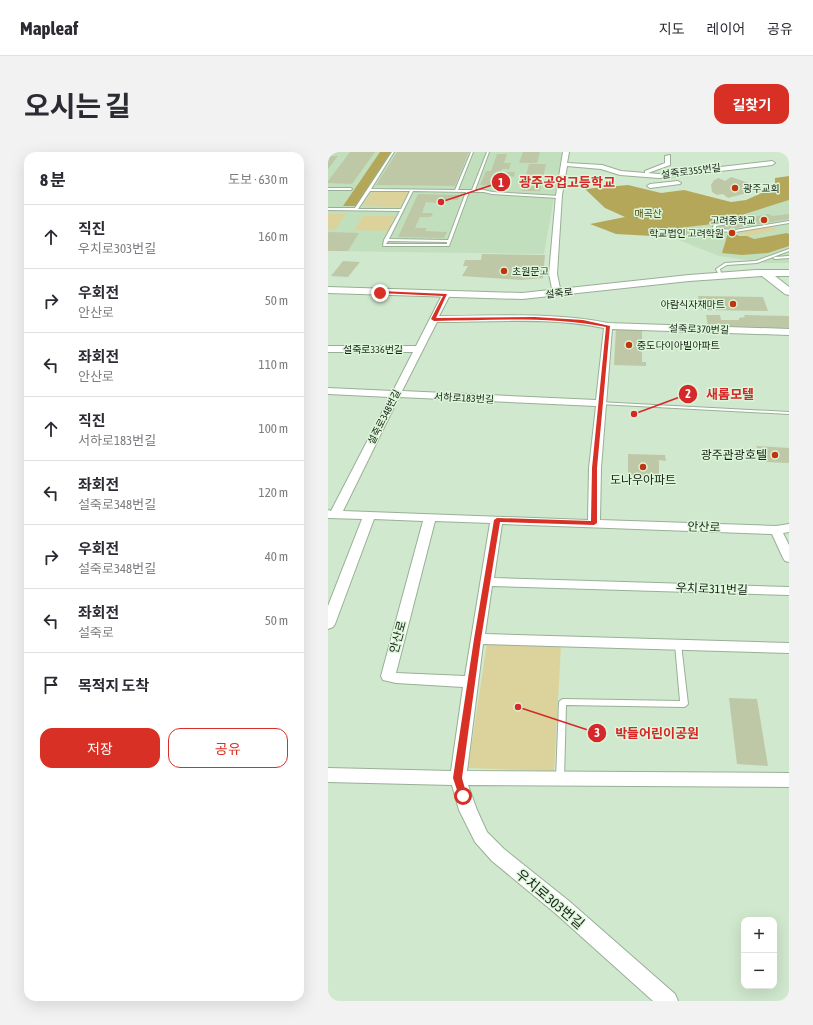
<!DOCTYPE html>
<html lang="ko">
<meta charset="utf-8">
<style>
body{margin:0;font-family:"Asap Condensed","Noto Sans KR",sans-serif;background:#f2f2f3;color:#2b2b33}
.controls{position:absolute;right:12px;bottom:12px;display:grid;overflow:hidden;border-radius:8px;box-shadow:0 4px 16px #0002}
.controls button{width:36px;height:36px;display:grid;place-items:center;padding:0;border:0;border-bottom:1px solid #e1e1e2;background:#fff;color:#2b2b33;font:20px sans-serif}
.stop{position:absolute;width:12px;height:12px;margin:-9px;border:3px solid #d93025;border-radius:50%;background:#fff}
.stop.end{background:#d93025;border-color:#fff;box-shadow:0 1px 4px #0008}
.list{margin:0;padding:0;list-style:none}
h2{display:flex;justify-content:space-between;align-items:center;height:52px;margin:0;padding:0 16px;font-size:17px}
h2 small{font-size:13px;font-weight:400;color:#7c7c81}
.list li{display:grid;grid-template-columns:26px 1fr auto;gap:12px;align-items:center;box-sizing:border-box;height:64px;padding:0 16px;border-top:1px solid #e1e1e2}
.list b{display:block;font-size:15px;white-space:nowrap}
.list p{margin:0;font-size:13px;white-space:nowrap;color:#7c7c81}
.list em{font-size:13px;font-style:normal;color:#7c7c81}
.actions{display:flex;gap:8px;padding:12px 16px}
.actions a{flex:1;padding:9px 0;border:1px solid #d93025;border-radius:12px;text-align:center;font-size:14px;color:#d93025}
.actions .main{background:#d93025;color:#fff}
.icon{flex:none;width:22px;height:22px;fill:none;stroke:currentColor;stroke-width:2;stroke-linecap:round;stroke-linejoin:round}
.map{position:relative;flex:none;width:461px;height:849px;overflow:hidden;border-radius:12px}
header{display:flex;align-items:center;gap:24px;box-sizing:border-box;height:56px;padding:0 20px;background:#fff;border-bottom:1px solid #e1e1e2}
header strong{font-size:19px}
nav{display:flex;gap:22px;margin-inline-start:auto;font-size:14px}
.intro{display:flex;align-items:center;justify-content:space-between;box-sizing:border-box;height:96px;padding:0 24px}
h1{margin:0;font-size:28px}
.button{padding:10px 18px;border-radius:12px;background:#d93025;color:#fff;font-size:14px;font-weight:700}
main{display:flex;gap:24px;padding:0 24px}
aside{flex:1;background:#fff;border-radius:12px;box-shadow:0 4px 16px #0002}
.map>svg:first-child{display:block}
</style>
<header>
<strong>Mapleaf</strong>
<nav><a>지도</a><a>레이어</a><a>공유</a></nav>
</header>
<div class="intro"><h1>오시는 길</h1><a class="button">길찾기</a></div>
<main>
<aside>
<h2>8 분<small>도보 · 630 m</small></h2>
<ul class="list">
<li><svg class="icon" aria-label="ahead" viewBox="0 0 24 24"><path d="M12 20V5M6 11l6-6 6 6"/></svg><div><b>직진</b><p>우치로303번길</p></div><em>160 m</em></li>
<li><svg class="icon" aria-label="right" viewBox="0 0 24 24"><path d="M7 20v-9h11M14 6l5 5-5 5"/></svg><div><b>우회전</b><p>안산로</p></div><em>50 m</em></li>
<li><svg class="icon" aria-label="left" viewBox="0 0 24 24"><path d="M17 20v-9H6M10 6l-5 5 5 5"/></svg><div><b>좌회전</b><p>안산로</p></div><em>110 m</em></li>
<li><svg class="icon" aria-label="ahead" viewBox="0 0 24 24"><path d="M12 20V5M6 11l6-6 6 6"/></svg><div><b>직진</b><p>서하로183번길</p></div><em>100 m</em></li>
<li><svg class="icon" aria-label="left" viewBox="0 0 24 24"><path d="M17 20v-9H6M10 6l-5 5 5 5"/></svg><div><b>좌회전</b><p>설죽로348번길</p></div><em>120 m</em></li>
<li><svg class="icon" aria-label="right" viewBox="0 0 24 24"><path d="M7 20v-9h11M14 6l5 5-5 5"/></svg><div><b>우회전</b><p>설죽로348번길</p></div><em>40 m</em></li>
<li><svg class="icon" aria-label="left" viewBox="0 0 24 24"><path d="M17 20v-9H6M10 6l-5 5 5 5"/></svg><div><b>좌회전</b><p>설죽로</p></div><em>50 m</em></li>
<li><svg class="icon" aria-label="arrive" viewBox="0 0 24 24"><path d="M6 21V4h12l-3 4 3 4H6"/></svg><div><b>목적지 도착</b></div></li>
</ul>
<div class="actions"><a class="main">저장</a><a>공유</a></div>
</aside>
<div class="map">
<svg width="461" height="849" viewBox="0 0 461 849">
<rect width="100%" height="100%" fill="#d0e8cd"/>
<path fill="#c1dfbd" d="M0,0H230L234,1L216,102L0,99Z
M461,48V111H437L391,104L343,85L351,76L385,72Z"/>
<path fill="#dcd39c" d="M44,39H81L72,55L34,54Z
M0,62H18L7,78H0Z
M35,64H67L60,79L26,78Z
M442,74L450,78L420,84L412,80Z
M159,491L233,494L226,619L140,616Z"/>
<path fill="#b5a759" d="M52,0H64L28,54H15Z
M461,24V48L385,72L351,76L343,85L288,82L262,72L297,65L277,56L257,37L300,33L333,41L356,38L403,50L418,48L447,35V26Z
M400,81H405L411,84H419L426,87L459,81L461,82V94L440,101L414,103L394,101Z"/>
<path fill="#bec8a7" d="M22,0H47L24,32L0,31V29Z
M69,0H141L127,34L48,33Z
M195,0H212L209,11H191Z
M169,2H179L176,11H183L181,17H174L173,20H187L186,25L182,24L179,34L152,33L158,19H163Z
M0,4H10L0,17Z
M201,12H218L212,39H194Z
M403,25L430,34V38L400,46L395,42L389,43L384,40L383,33L386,28L391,26L397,29Z
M90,42L132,43L130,48L110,47L109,51L98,50L94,61H105L103,65H92L87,76H99L97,79L119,80L116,86L70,85Z
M440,62L445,64L461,62V67L402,77L399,76L393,77L388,73L395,74L420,69L417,67Z
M356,77L376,78V80L394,81L395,85L357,84Z
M0,80L31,81L20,99H0Z
M154,102L217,103L215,126L193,128L134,124L140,114H135L137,108H153Z
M15,109L32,110L20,125L3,124Z
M370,144L435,145L440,159L373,158Z
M378,163H392L393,168H411V166L417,165L416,163L461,164V177L380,174Z
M288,176L314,177V210H318V214L286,213Z
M428,294L461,296V311L438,310Z
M300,302L337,303L338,309L331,308V322H321V324L300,323Z
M401,546L429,547L440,614L409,612Z"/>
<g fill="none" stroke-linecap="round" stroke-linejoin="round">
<g stroke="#98b095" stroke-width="2">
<path id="lane" d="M64,0H66L43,37L127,38L143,0H145L130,38H144L159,0H161L147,38H156L164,40L231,44L232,45L231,46L164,42L156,40H141L121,94H55L56,88L72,59L0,58V56H27ZM42,39H82L73,57H30ZM85,39L138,40L120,88L61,87ZM60,89L119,90V92H58Z
M0,36H23L24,37L23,38H0Z
M416,67L417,69L388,74V77L407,78L461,69V71L407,80L386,79L384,78L386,72Z
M461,97V99L429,111L399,113L392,117L394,125H392L388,117L397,111L428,109Z
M461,104V106L447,107L445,106L447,105Z
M270,250L461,260V262L272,252H270Z
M348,490H352L353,492L360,552L358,554L356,555L238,553L236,627L235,629L232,630L229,629L228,627L231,550L233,548L235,547L352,549L347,492Z"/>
</g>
<g stroke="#98b095" stroke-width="2">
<path id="street" d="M235,0H241L239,11L274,13L293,19L317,21V19L337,11V4L342,3V13L320,21L331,22L444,9L447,11L444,13L331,26L292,23L273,17L239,14L234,43L229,122L233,141L229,143L225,141L221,122L228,43Z
M350,29L353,31L352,32L322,36L319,34L322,32Z
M115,141H118L122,143L111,164C167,164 225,160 280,171L461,177V183L284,177L273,316L272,368L448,374L461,372V380L455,381L461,393V410L457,409L455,406L444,382L174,372L166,426L461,435V443L164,434L157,482L461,491V501L155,492L139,619L461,621V635L140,633L149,658L159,680L176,697L241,749L347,842L350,849H325L227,761L164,709L147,690L131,658L124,633L0,630V616L123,619L135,535L68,531L55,528L53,524L95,369L46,367L7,472L5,475L0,477V454L34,367L0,366V358L3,359L62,245L0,242V236L65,239L85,200H0V194H88ZM109,170C164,170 222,165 276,176L268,248L74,239ZM71,245L268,254L261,316L260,368L15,359ZM107,369L162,371L137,524L68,521Z"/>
</g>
<g stroke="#98b095" stroke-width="2">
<path id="secondary" d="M428,118H461V124H447L461,135V143L457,142L434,124L361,129L194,147L0,141V135L194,141L361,123Z"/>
</g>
<use href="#lane" fill="#fff" fill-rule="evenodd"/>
<use href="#street" fill="#fff" fill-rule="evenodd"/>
<use href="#secondary" fill="#fff" fill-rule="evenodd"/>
</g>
<path fill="#d93025" d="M52,139L119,142L108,166L207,165L255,168L282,174L269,316V371L266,373L172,370L153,487L134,626L139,644L135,648L131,644L125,626L146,487L166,368L169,366L263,369L264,316L278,175C222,164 163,168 106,169L103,167L115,144L51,141Z"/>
<g fill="#be350e" stroke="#ddf6da" stroke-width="1.5">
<circle cx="407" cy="36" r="4"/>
<circle cx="436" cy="68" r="4"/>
<circle cx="404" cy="81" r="4"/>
<circle cx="176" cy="119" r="4"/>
<circle cx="405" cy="152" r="4"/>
<circle cx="301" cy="193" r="4"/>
<circle cx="447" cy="303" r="4"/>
<circle cx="315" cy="315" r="4"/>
</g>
<g text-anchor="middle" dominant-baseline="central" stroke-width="3" stroke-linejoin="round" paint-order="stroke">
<g font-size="10" fill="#182117" stroke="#ddf6da">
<text transform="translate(363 19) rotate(-7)">설죽로355번길</text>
<text transform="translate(231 141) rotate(-6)">설죽로</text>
<text transform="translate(371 177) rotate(2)">설죽로370번길</text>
<text x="45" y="197">설죽로336번길</text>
<text transform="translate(136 246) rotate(3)">서하로183번길</text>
<text transform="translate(56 265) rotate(-63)">설죽로348번길</text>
</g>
<g font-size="10" fill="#182117" stroke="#ddf6da" text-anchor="start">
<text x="415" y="36">광주교회</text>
<text x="428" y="68" text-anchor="end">고려중학교</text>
<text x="396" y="81" text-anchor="end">학교법인 고려학원</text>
<text x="184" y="119">초원문고</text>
<text x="397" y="152" text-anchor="end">아람식자재마트</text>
<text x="309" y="193">중도다이아빌아파트</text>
</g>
<g font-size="10" fill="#514707" stroke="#ddf6da">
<text x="320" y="61">매곡산</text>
</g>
<g font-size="12" fill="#182117" stroke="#ddf6da" text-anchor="end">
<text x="439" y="303">광주관광호텔</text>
<text x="315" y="328" text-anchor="middle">도나우아파트</text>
</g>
<g font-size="12" fill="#182117" stroke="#ddf6da">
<text transform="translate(376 375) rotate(2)">안산로</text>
<text transform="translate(384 437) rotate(2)">우치로311번길</text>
<text transform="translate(70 485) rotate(-75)">안산로</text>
</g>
<g font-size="14" fill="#182117" stroke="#ddf6da">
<text transform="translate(222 747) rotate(40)">우치로303번길</text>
</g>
</g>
<path fill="none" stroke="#d62828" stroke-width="1.5" d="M113 50L173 30M306 262L360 242M190 555L269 581"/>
<g fill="#d62828" stroke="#ddf6da" stroke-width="1.5">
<circle cx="113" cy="50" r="4"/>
<circle cx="306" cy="262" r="4"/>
<circle cx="190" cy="555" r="4"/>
<circle cx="173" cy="30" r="10"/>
<circle cx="360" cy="242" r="10"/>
<circle cx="269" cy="581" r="10"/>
</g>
<g font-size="12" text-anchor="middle" font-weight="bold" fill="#fff">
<text x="173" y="35">1</text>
<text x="360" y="246">2</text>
<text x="269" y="585">3</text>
</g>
<g font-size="13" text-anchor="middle" font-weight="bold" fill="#d62828" stroke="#ddf6da" stroke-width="3" stroke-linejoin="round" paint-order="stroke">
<text x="239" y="35">광주공업고등학교</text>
<text x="402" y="247">새롬모텔</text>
<text x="329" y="586">박들어린이공원</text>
</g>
</svg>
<div class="controls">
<button>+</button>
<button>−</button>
</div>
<div class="stop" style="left:135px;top:644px"></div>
<div class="stop end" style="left:52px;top:141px"></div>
</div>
</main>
